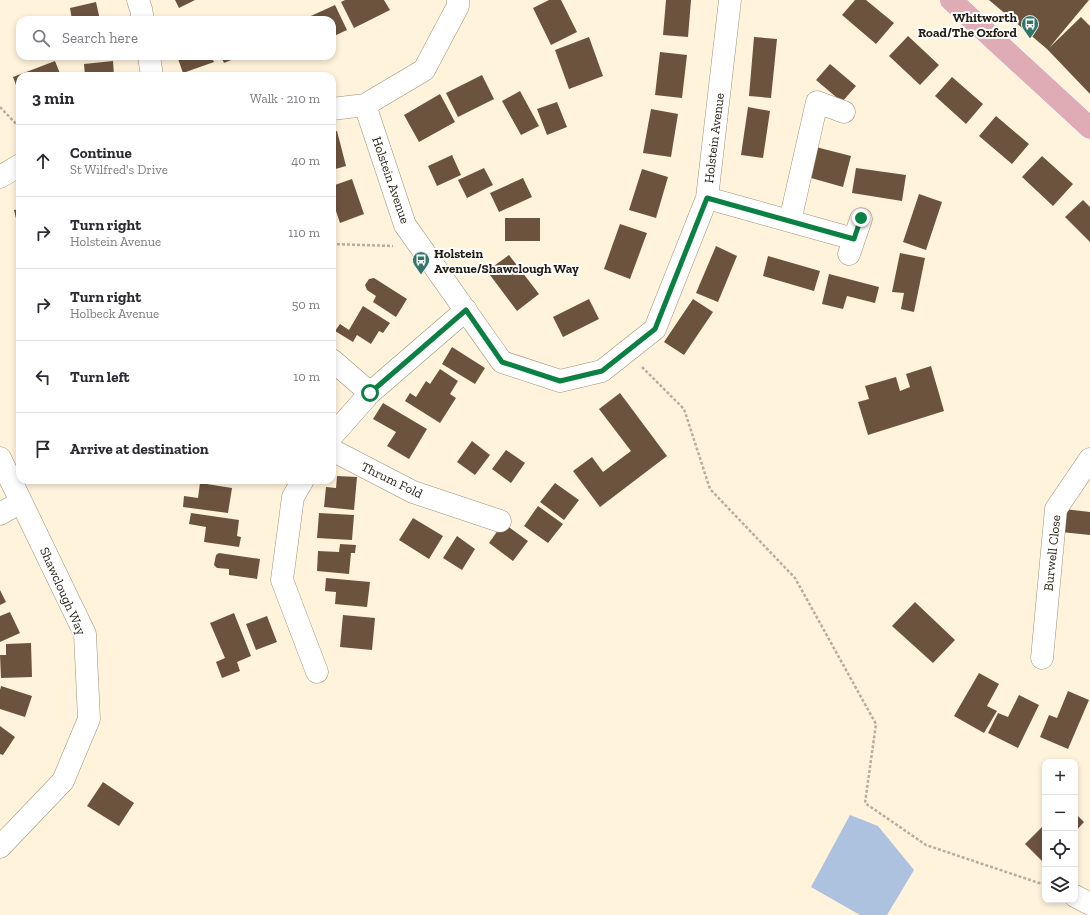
<!DOCTYPE html>
<meta charset="utf-8">
<style>
body{margin:0;font-family:"Zilla Slab",serif;background:#f7f7f7;color:#2b2b33}
.controls{position:absolute;right:12px;bottom:12px;display:grid;overflow:hidden;border-radius:8px;box-shadow:0 2px 6px #0003}
.controls button{width:36px;height:36px;display:grid;place-items:center;padding:0;border:0;border-bottom:1px solid #e1e1e2;background:#fff;color:#2b2b33;font:20px sans-serif}
.stop{position:absolute;width:12px;height:12px;margin:-9px;border:3px solid #0b8043;border-radius:50%;background:#fff}
.stop.end{background:#0b8043;border-color:#fff;box-shadow:0 1px 4px #0008}
.list{margin:0;padding:0;list-style:none}
h2{display:flex;justify-content:space-between;align-items:center;height:52px;margin:0;padding:0 16px;font-size:17px}
h2 small{font-size:13px;font-weight:400;color:#7c7c81}
.list li{display:grid;grid-template-columns:26px 1fr auto;gap:12px;align-items:center;box-sizing:border-box;height:72px;padding:0 16px;border-top:1px solid #e1e1e2}
.list b{display:block;font-size:15px;white-space:nowrap}
.list p{margin:0;font-size:13px;white-space:nowrap;color:#7c7c81}
.list em{font-size:13px;font-style:normal;color:#7c7c81}
.icon{flex:none;width:22px;height:22px;fill:none;stroke:currentColor;stroke-width:2;stroke-linecap:round;stroke-linejoin:round}
.map{position:relative;flex:none;width:1090px;height:915px;overflow:hidden}
.search{position:absolute;background:#fff;box-shadow:0 2px 6px #0003;left:16px;top:16px;width:320px;height:44px;display:flex;align-items:center;gap:10px;box-sizing:border-box;padding:0 14px;border-radius:12px;color:#7c7c81;font-size:15px}
.panel{position:absolute;background:#fff;box-shadow:0 2px 6px #0003;left:16px;top:72px;width:320px;height:412px;border-radius:12px}
.map>svg:first-child{display:block}
</style>
<div class="map">
<svg width="1090" height="915" viewBox="0 0 1090 915">
<rect width="100%" height="100%" fill="#fff3dc"/>
<path fill="#acc2de" d="M850,815L878,826L914,870L887,915H860L811,887Z"/>
<path fill="#6c533e" d="M175,0H195L179,8Z
M345,0H384L390,10L354,28L341,2Z
M549,0H561L577,32L551,45L533,8Z
M666,0H691L688,37L663,35Z
M855,0H866L894,23L876,44L842,15Z
M989,0H1089L1049,48L1081,17L1090,26V94L1047,49Z
M96,2L100,20H72L70,8Z
M335,5L347,30L332,37V20H302Z
M908,36L939,65L920,85L889,56Z
M589,37L603,76L569,89L555,50Z
M754,37L777,39L771,98L749,96Z
M660,52L687,55L682,98L655,95Z
M177,56H211L214,62L183,73Z
M221,56H241L224,63Z
M250,56H263L252,60Z
M55,61L61,76H20V96L13,77Z
M113,61L114,76H85L84,64Z
M830,64L856,86L842,102L816,80Z
M482,75L494,99L458,117L446,93Z
M952,77L983,104L966,124L935,96Z
M520,91L539,126L521,135L502,101Z
M440,94L455,122L419,142L404,115Z
M557,102L567,127L547,135L537,109Z
M748,107L770,111L763,158L741,155Z
M651,109L678,114L671,157L643,153Z
M996,116L1029,144L1012,164L979,136Z
M337,131L346,166L332,170V132Z
M812,146L851,156L843,187L804,176Z
M452,155L461,175L437,186L428,166Z
M1042,156L1073,184L1053,206L1022,177Z
M484,168L493,185L467,198L458,180Z
M856,168L906,175L902,201L852,193Z
M642,169L668,177L656,218L629,210Z
M523,178L532,197L499,212L490,193Z
M352,179L364,214L340,223L332,199V186Z
M919,194L942,202L926,250L903,242Z
M1083,200L1090,207V242L1065,217Z
M20,209V227H18L14,210Z
M505,218H540V241H505Z
M620,224L647,233L630,279L604,269Z
M716,246L737,256L718,302L696,293Z
M900,253L925,258L914,312L901,309L904,293L892,292Z
M509,255L539,294L517,311L487,271Z
M768,256L820,271L814,291L763,276Z
M829,274L879,287L875,303L847,296L843,309L822,304Z
M374,278L407,299L396,317L373,302L376,296L367,290L365,285L369,279Z
M589,299L599,319L563,337L553,317Z
M693,299L713,312L684,355L664,342Z
M363,306L390,323L383,333L379,331L371,344L357,335L353,342L335,331L340,324L349,330Z
M452,347L485,368L475,384L442,364Z
M931,366L944,411L868,435L858,402L869,399L865,386L896,377L900,391L910,387L906,374Z
M440,369L458,381L450,394L456,398L440,423L405,401L410,393L416,397L426,381L430,384Z
M620,393L667,456L600,507L573,471L592,457L603,472L631,451L599,409Z
M383,403L427,429L409,459L387,446L396,432L373,419Z
M472,441L490,455L475,475L457,462Z
M506,450L525,463L511,483L492,469Z
M337,476L357,477L354,510L324,507L326,487L336,488Z
M200,483L232,488L228,513L183,507L184,496L198,498Z
M555,483L579,500L564,520L540,502Z
M538,506L563,524L548,543L524,526Z
M1064,509L1090,512V535L1061,532Z
M191,513L239,520L237,536L241,537L239,547L204,542L206,527L189,524Z
M319,513L354,515L352,540L317,538Z
M413,518L443,536L429,559L399,540Z
M503,523L528,541L513,561L489,543Z
M457,536L475,549L462,570L443,558Z
M340,544L356,545L355,553H351L349,574L317,571L318,551L339,552Z
M219,553L260,559L257,579L229,575V569L217,568L214,565L216,555Z
M326,578L370,582L367,607L335,604L336,592L325,591Z
M0,590L6,602L0,605Z
M915,602L955,640L933,663L892,626Z
M10,612L20,633L0,642V616Z
M234,613L251,656L237,662L240,671L222,678L216,662L225,658L210,623Z
M343,615L375,618L372,650L340,647Z
M267,616L277,642L256,650L246,624Z
M31,643L32,677L1,678L0,655H6V644Z
M979,673L999,684L987,706L997,711L984,733L954,716Z
M1,686L32,696L25,717L0,709V690Z
M1068,691L1089,700L1068,749L1040,737L1049,715L1057,718Z
M1019,695L1039,705L1018,748L988,733L998,713L1008,717Z
M0,726L15,737L3,755L0,754Z
M103,782L134,803L119,826L87,806Z
M1075,813L1084,822L1075,832Z
M1045,824V862L1044,863L1025,844Z"/>
<g fill="none" stroke-linecap="round" stroke-linejoin="round">
<g stroke="#9e9077" stroke-width="23">
<path id="minor" d="M138,0L141,9L143,20
M149,56L152,76
M365,105L405,225L502,362L560,381L602,371L655,329L707,198L730,0
M332,109L365,105L424,70L458,6V0
M0,177L20,165
M707,198L854,239
M790,221L817,102L844,112
M849,254L861,219
M332,360L370,393
M332,436L370,393L466,310
M332,450L413,492L500,521
M0,458L85,634L89,719L63,781L0,847
M303,480L293,497L282,580L317,672
M0,514L21,502
M1042,658L1056,509L1090,459
M1075,896L1090,904"/>
</g>
<g stroke="#fff" stroke-width="23">
<path id="major" d="M951,0L1090,128"/>
</g>
<path stroke="#b8ae9b" stroke-width="2.5" stroke-dasharray="3 2" stroke-linecap="butt" d="M0,107L20,128
M332,244L393,246
M642,367L684,409L710,489L795,578L876,724L865,803L926,845L1045,885"/>
<use href="#minor" stroke="#fff" stroke-width="22"/>
<use href="#major" stroke="#dfacb5" stroke-width="22"/>
</g>
<g fill="none" stroke-linecap="round" stroke-linejoin="round">
<path stroke="#0b8043" stroke-width="5" d="M370,393L466,310L502,362L560,381L602,371L655,329L707,198L854,239L861,218"/>
</g>
<defs>
<g id="bus-pin" transform="scale(0.9)"><path d="M0 17L-7.5 6A9.5 9.5 0 1 1 7.5 6Z" fill="#337669" stroke="#fff"/><path d="M-5-6H5V4H4V6H2V4H-2V6H-4V4H-5ZM-3.5-4V0h7V-4ZM-3.5 1.2v1.5H-2V1.2ZM2 1.2v1.5H3.5V1.2Z" fill="#fff"/></g>
</defs>
<g fill-rule="evenodd">
<use href="#bus-pin" x="1030" y="24"/>
<use href="#bus-pin" x="421" y="260"/>
</g>
<g text-anchor="middle" dominant-baseline="central" stroke-width="4" stroke-linejoin="round" paint-order="stroke">
<g font-size="13" font-weight="bold" fill="#221d12" stroke="#fff" text-anchor="end">
<text x="1017" y="17">Whitworth<tspan x="1017" dy="15">Road/The Oxford</tspan></text>
<text x="434" y="253" text-anchor="start">Holstein<tspan x="434" dy="15">Avenue/Shawclough Way</tspan></text>
</g>
<g font-size="13" fill="#221d12" stroke="#fff">
<text transform="translate(714 138) rotate(-83)">Holstein Avenue</text>
<text transform="translate(391 180) rotate(71)">Holstein Avenue</text>
<text transform="translate(392 480) rotate(26)">Thrum Fold</text>
<text transform="translate(1052 553) rotate(-84)">Burwell Close</text>
<text transform="translate(63 591) rotate(66)">Shawclough Way</text>
</g>
</g>
</svg>
<div class="controls">
<button>+</button>
<button>−</button>
<button><svg class="icon" aria-label="locate" viewBox="0 0 24 24"><circle cx="12" cy="12" r="6"/><path d="M12 2v4M12 18v4M2 12h4M18 12h4"/></svg></button>
<button><svg class="icon" aria-label="layers" viewBox="0 0 24 24"><path d="M12 4l9 5-9 5-9-5zM3 14l9 5 9-5"/></svg></button>
</div>
<div class="stop" style="left:370px;top:393px"></div>
<div class="stop end" style="left:861px;top:218px"></div>
<div class="search"><svg class="icon" aria-label="search" viewBox="0 0 24 24"><circle cx="10" cy="10" r="6"/><path d="M15 15l6 6"/></svg>Search here</div>
<section class="panel">
<h2>3 min<small>Walk · 210 m</small></h2>
<ul class="list">
<li><svg class="icon" aria-label="ahead" viewBox="0 0 24 24"><path d="M12 20V5M6 11l6-6 6 6"/></svg><div><b>Continue</b><p>St Wilfred's Drive</p></div><em>40 m</em></li>
<li><svg class="icon" aria-label="right" viewBox="0 0 24 24"><path d="M7 20v-9h11M14 6l5 5-5 5"/></svg><div><b>Turn right</b><p>Holstein Avenue</p></div><em>110 m</em></li>
<li><svg class="icon" aria-label="right" viewBox="0 0 24 24"><path d="M7 20v-9h11M14 6l5 5-5 5"/></svg><div><b>Turn right</b><p>Holbeck Avenue</p></div><em>50 m</em></li>
<li><svg class="icon" aria-label="left" viewBox="0 0 24 24"><path d="M17 20v-9H6M10 6l-5 5 5 5"/></svg><div><b>Turn left</b></div><em>10 m</em></li>
<li><svg class="icon" aria-label="arrive" viewBox="0 0 24 24"><path d="M6 21V4h12l-3 4 3 4H6"/></svg><div><b>Arrive at destination</b></div></li>
</ul>
</section>
</div>
